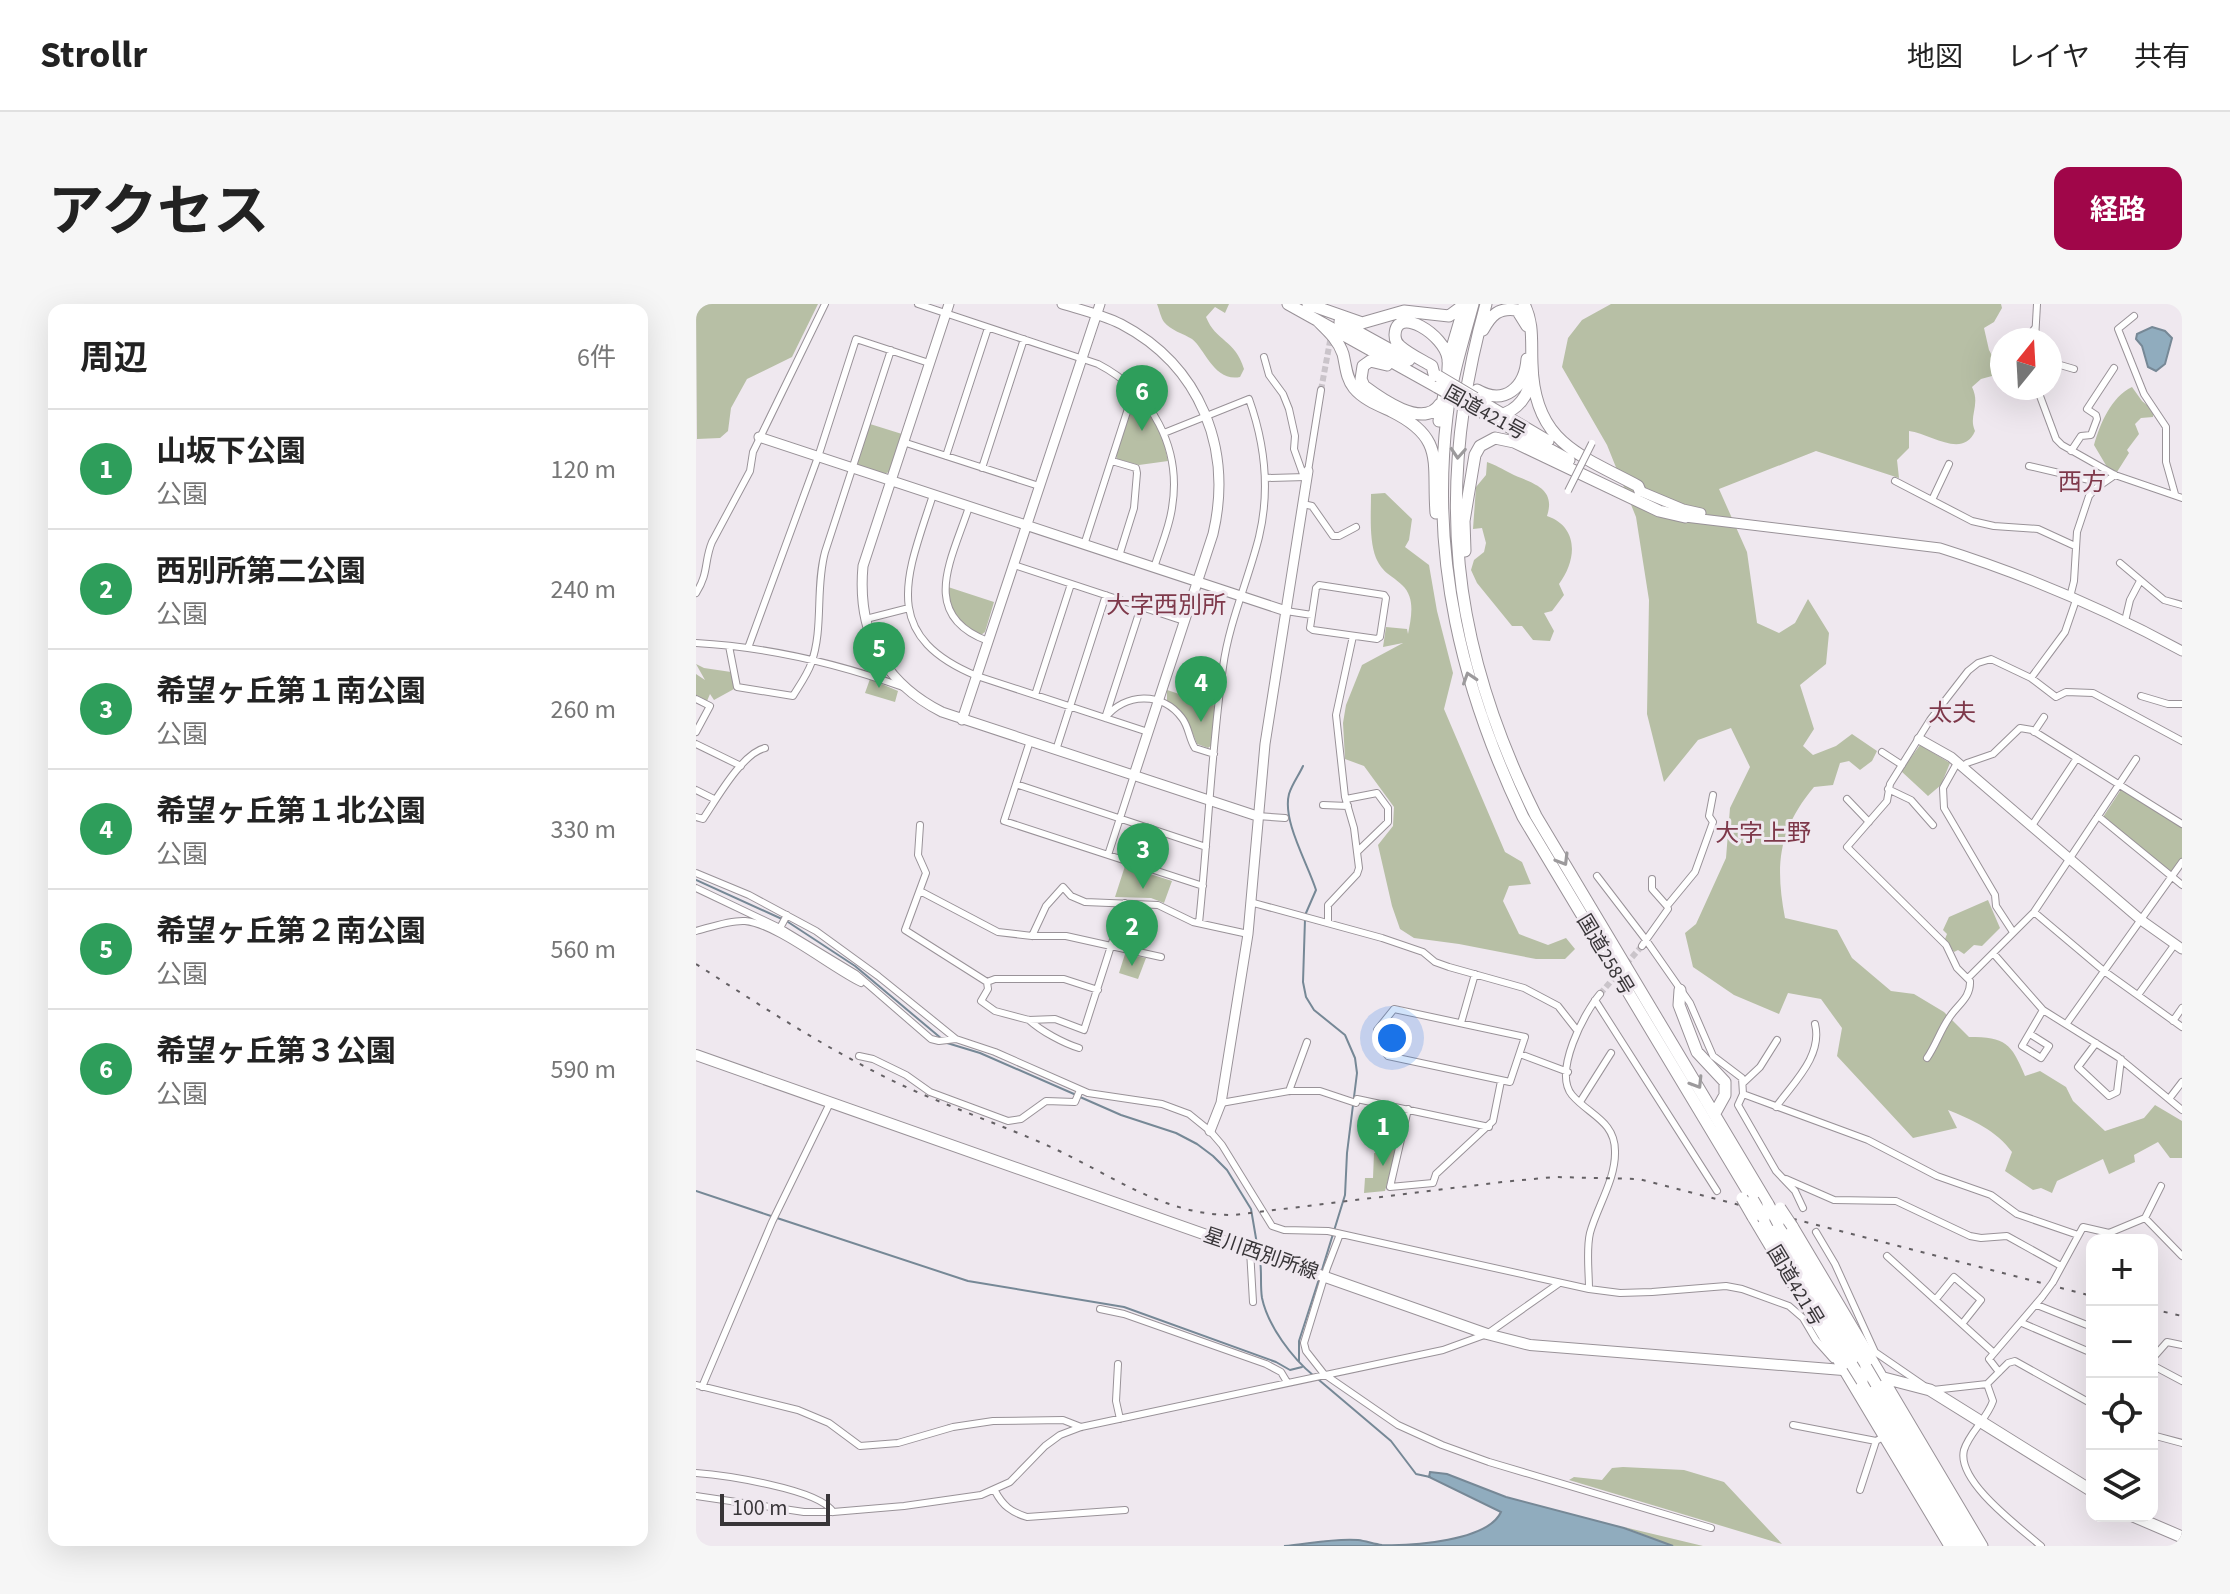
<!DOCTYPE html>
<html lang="ja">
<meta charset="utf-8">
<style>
body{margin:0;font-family:"Source Sans 3","Noto Sans JP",sans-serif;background:#f6f6f6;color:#222}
.controls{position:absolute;right:24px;bottom:24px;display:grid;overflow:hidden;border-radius:16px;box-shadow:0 8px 32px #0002}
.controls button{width:72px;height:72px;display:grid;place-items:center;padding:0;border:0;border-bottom:2px solid #e0e0e0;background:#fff;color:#222;font:40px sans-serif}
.compass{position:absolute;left:1294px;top:24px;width:72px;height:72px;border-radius:50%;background:#fff;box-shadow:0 8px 32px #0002;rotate:18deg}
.scale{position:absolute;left:24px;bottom:20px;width:110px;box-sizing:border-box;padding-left:8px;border:4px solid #383538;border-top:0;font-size:22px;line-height:28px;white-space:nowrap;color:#383538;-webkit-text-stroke:6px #efe8ef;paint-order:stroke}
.you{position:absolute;left:696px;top:734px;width:28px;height:28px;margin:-20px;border:6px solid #fff;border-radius:50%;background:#1a73e8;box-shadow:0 0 0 12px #1a73e833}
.badge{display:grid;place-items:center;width:52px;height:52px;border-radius:50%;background:#a00649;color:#fff;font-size:26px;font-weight:700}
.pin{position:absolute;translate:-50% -66px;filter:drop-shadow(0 2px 4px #0008)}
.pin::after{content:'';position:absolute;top:42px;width:28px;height:24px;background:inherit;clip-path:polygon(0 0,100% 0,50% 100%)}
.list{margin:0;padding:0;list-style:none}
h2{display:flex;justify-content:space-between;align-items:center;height:104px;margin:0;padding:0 32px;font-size:34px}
h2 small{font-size:26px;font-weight:400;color:#767676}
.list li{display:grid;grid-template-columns:52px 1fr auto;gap:24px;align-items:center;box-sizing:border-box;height:120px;padding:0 32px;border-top:2px solid #e0e0e0}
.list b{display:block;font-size:30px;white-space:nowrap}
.list p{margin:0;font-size:26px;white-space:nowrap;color:#767676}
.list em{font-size:26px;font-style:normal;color:#767676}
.icon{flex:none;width:44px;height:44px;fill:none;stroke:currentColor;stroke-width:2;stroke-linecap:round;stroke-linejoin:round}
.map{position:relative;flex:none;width:1486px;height:1242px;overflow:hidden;border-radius:16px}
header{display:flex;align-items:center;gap:48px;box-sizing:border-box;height:112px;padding:0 40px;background:#fff;border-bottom:2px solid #e0e0e0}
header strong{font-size:38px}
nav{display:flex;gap:44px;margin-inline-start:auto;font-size:28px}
.intro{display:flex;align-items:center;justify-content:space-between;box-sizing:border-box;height:192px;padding:0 48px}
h1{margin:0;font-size:56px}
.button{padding:20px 36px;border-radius:16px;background:#a00649;color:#fff;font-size:28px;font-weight:700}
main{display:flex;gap:48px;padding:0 48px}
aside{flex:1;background:#fff;border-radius:16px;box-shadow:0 8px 32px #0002}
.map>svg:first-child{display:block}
</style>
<header>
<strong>Strollr</strong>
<nav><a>地図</a><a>レイヤ</a><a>共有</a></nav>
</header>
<div class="intro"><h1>アクセス</h1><a class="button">経路</a></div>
<main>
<aside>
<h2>周辺<small>6件</small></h2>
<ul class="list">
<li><span class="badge" style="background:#2e9e5b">1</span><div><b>山坂下公園</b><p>公園</p></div><em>120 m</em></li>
<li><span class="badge" style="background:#2e9e5b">2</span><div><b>西別所第二公園</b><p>公園</p></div><em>240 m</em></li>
<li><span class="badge" style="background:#2e9e5b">3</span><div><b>希望ヶ丘第１南公園</b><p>公園</p></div><em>260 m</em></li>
<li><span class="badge" style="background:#2e9e5b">4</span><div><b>希望ヶ丘第１北公園</b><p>公園</p></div><em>330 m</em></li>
<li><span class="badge" style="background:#2e9e5b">5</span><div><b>希望ヶ丘第２南公園</b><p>公園</p></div><em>560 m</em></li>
<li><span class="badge" style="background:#2e9e5b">6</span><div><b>希望ヶ丘第３公園</b><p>公園</p></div><em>590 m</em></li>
</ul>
</aside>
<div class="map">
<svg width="1486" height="1242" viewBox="0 0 1486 1242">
<rect width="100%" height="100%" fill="#efe8ef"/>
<path fill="#b7bfa5" d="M11,0H122L96,53L51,75L35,104L32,127L24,134L1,135L0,2Z
M461,0H533L529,9L519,3L510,13C520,38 539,35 548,65L544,73C518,78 509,45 496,35C488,30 474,26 468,18C465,14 463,5 461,0Z
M915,0H1305L1306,4L1298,18L1288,24L1293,46L1301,61L1296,72L1285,75L1276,83C1285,101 1272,112 1279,127C1267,155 1235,130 1213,127V144L1201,156L1203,174L1120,147L1023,185L1051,248L1061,319L1083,329L1099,319L1112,295L1133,329L1130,360L1104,381L1118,425L1107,442L1117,451L1140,442L1156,430L1181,447L1176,457L1164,466L1153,457L1144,459L1137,481L1118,483C1082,526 1079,561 1089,614L1141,626L1156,654L1195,687L1218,690L1248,708L1273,733C1310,733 1315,739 1329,772L1344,767L1370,783L1377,797L1409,827L1448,814L1459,801L1486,817V854H1474L1462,838L1438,851L1439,858L1413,870L1407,855L1361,877L1356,889L1345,884L1337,886L1309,867L1316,848C1301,827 1275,815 1252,806L1261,824L1217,834L1141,752L1146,724L1125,695L1092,689L1083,710L1038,691L997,663L989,629L1000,620L1030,554L1034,504L1054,463L1035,424L1002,436L968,478L951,410L953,296L940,213L911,141L866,63L872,34L886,16Z
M1436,83L1446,97L1458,107L1457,113L1445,114L1439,120L1443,130L1431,146L1433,149L1421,168L1411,163L1398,141C1404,120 1415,93 1436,83Z
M444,96L466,131L472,157L443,161L421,155L420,151L437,97Z
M174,120L206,130L193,168L188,170L162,162L161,159Z
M791,158C800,161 806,165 814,169C833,179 861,182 851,212C883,223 881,256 863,280L868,291L856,307L848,309L858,327L854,337L837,336L826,322H816L781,279L775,266L778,256L788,248L790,239L786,224L777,225L780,183L790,171Z
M689,189L716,215L713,236L709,243L733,261L741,307L757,369L748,405L809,548L826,558L835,580L813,582L807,597L823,630L852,641L870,634L879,645L869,655H840L763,640L718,634L704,625L696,602L682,541L697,522L698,503L668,462L649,455L647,419L650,401L666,361L707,339L687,343L690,323L711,325L712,330C715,314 720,294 706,281C696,271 687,270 680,254C673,236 675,210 675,190Z
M252,283L298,298L289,328L285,331C265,320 252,307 252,283Z
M0,360L8,364L35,368L38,385L18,396L14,390L11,397L0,391V370L9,376Z
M174,375L202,387L199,398L169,389Z
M471,386L520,402L516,441L512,444L501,440L491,415L471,397Z
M1224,441L1254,459L1245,481L1232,492L1205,467Z
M1426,484L1486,522V556L1476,571L1407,513Z
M429,562L476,577L468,599L455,594L419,593Z
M1292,596L1304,624L1286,642L1278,641L1268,650L1262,646L1258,648L1249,635L1251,630L1247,626L1253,613Z
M429,650L450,654L442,675L423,669Z
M692,845H701L689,887L668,889L669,874H677L678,849H691Z
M927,1163L988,1166L1028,1178L1086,1240L873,1176L878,1173L906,1176L916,1164Z
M928,1223L1007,1242H977Z"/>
<path fill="#90acbe" stroke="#768896" stroke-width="2" d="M1456,23L1469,27L1476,34L1469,60L1460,67L1452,63L1446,42L1440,35L1441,30Z
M734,1168L751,1170L810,1193L928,1224L977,1242H588C612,1240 638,1234 662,1236C670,1237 678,1240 686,1241C716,1242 792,1237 805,1208L733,1173Z"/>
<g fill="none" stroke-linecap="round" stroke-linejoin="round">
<path stroke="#768896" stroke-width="2" d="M607,462C603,471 596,480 593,490C586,517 612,560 620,586L610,609
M0,576L86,615
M609,615L607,678L610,693L618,706L649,731L659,754L661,769L651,849L649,891L625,969
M92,618L159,662L246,735
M251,739L284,749L378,790
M384,793L425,811L480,829L501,840L517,852L531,866L555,905L562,946
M0,887L75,912
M81,914L272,977L428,1003L580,1058L594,1066L606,1063
M564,956C566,968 564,982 566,994C572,1022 596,1054 618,1072
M603,1057V1037L623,975
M623,1076L695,1137L720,1170L734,1173"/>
<path stroke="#cac4ca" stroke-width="6" stroke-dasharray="6 3" stroke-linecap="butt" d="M625,86L635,32
M930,660L946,642
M904,690L922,669"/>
<g stroke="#999298" stroke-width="8">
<path id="street" d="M222,0L402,60C456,88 486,144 476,204C473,225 464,244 458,264
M1438,12L1422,25L1448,90L1470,123V158L1479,190
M1330,36L1339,24
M1339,36L1341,0
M568,53L573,71L587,90L593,105L599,132L598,145L608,173
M1354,58L1378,65
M1341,84L1360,135L1366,141L1419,171L1486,194
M468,129L553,95C569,140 574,187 563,233C552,277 533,318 527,363C515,448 512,534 503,619
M207,138L343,182
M1375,147L1385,132L1395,131L1401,115L1400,111L1391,105L1418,64
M250,152L292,24
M416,157L440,164L441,169L438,204L423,252
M1333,162L1406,179
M286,164L328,35
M612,167L625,86
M569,174L610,173
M1199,177L1276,217L1298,222L1342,225L1379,242
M237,191C211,271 182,331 281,372L452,428
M1236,196L1253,160
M607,200L616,202L637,232H643L660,223
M273,203C256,255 222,311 292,337
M388,241L438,86
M1424,259L1468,296L1486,301
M318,261L488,317
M623,281L688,291L690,294L684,333L681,335L617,326L614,324L620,284Z
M0,289C13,269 8,257 16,238L54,167L57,148L129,0
M1374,293L1378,277L1381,228L1393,192L1399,185L1419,171
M590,307L616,311
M170,315L213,304
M1429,317L1434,296L1444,277
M0,339C71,343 140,359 207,383
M33,342L41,383L97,392C103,382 111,371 115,360C128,324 119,285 129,248L195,46
M52,344L122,153L160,35L233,59
M1335,374L1360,393L1370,388L1397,389L1486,437
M339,391L375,280
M1445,392L1472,400H1486
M0,395L14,402L0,428
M410,411L445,303
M409,414C429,389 466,387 486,414C493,423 493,435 499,444L518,450
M1338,428L1348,413
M334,437L308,517L507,582
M0,440L45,462
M360,446L410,291
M1186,448L1206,461
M1261,459L1247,484L1248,504L1299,591L1300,602L1317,628
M1266,463L1271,459L1297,450L1324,424L1336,426L1486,520
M320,480L510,543
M1192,485L1215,496L1237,521
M0,486L18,495
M650,495L681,489L692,504V518L662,547
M1151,495L1173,518
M627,501L652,502
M561,512L589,514
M1402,512L1486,581
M0,513L7,515C20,496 46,449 69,444
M224,521L222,551L230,569L209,626L291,678L299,675H368L402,686
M1335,523L1381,454
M412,551L438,471
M0,569L53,591L120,627L182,672L260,735L299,748L392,789L466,800L493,810L514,827L526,841L576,922L588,926L632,927L893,985L924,989L956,988L1030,982L1046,985L1093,1002L1107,1014L1120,1036L1137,1055
M901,572L950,636L972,605L971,602L999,568L1017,518L1013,512L1017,491
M956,575V585L971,602
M0,584L84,624
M224,587L302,628L336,632H370L415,642L429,599
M554,598L686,634L727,648L739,658L753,663L828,684L862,702L880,725
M1338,608L1408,667L1486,723
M91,611L84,624L160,670L235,735L243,737L260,735
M632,618V601L661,570L663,564L658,524L649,493L640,411L657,332
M0,627C15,623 34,616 49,617C81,620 134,664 165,679
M336,632L350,602L367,583L375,592L389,598L462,601L497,618L552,630
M946,642L950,636L994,699L1017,752L1046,774L1047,790L1172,836L1241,872L1295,891L1321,910L1382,931
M1297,649L1347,706L1422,753L1486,806
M1272,674L1338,608L1440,455
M291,678L292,685L285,697L299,707L333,716L359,715L388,726L415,642L465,653
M1442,691L1479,640
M899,696L1021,887
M698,705L829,733L814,778L692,752L683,741L681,726Z
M333,716C345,727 367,739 383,744
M1477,717L1486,704
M765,719L779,670
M1371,719L1486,558
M1334,730L1353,742L1345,754L1326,742L1347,706
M1400,739L1382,763L1413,792L1421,788L1425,755
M824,750L872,768
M163,752L177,755L210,771L234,788L312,817L325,815L350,797L379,798L384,786
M1231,754C1240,741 1244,727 1253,714C1261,701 1275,694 1274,677L1261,664L1250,641L1151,543L1191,497L1194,480L1234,416L1272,367L1282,359L1295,355L1335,374L1369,328L1380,296
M1047,779L1064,763L1081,736
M593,787L611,738
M1047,790L1042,801L1080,867L1099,887L1107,904
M661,795L793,823
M1473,795L1486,778
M884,798L915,749
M525,799L593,787H624L660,799
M1080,803C1097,779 1127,752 1119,720
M712,805L694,883L737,879L740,870L797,817L805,777
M1090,875L1138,896L1200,897L1274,932L1285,934L1311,932L1365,962
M1449,914L1486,952
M1120,928L1139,960L1179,1048L1227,1081
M644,930L631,964L608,1039L610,1047L628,1070L702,1121L746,1141L793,1158L1015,1224
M554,946L557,998
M1191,952L1298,1049
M1357,978L1387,923L1413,929L1449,914L1465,882
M893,985C893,967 890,946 894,929C901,903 920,875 919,847C919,817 893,811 876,791C857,768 888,709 904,690
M1240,995L1258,973L1285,996L1266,1020
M1341,1001L1396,1023
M404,1005L428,1010L570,1060L585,1068L591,1078
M1326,1019L1396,1049
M1456,1055L1471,1038L1486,1041
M422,1060L420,1097L424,1115
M1456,1061L1486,1077
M1303,1068L1293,1055L1346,993
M1291,1080L1297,1097C1291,1115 1273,1129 1268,1146C1260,1177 1323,1223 1345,1242
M0,1081L102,1106L133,1119L164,1142L202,1139L257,1123L297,1117L367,1116L385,1123
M6,1083L76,918L134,799
M1237,1086L1291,1080L1312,1059L1319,1057L1396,1100
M1097,1121L1180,1137L1189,1132
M1456,1131L1486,1139
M0,1169C27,1171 124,1185 137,1208
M1164,1186L1180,1137
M299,1187C307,1202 315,1208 331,1213L429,1206
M0,1192L108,1208H137L208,1202L285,1191L314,1178L349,1142L364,1131L385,1123L747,1046L791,1030L862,980"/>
</g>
<g stroke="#999298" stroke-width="11">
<path id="secondary" d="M253,0L167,262C161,328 187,378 246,408L561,512
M366,0C386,6 407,11 425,20C505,62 537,145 517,230L438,471
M63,133L590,307
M944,187L987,205L1005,209
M989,213L1244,244C1327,270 1409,305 1486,347
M266,416L404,0
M1223,435L1255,453L1445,616L1486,645
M514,827L525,799L552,630L569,440L612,167"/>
</g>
<g stroke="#999298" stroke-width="12">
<path id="primary" d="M0,751L791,1030L834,1041L1147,1066"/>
</g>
<g stroke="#999298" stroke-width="13">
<path id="highway" d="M592,0L741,83
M612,0L666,19L708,7L753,12L769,0
M777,0C767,37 755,75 751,112C734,255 766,385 827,513L1057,896
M790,0C738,185 754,340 840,512L1072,900
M828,0C838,20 835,38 836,60C838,138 882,150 942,182L944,187
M621,16C631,26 642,35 647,50C650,62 650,74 658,84C667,95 682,101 695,107C750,134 736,158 740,209
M644,18L713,56
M787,26C795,11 803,3 821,6L831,22
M752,57L768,3
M691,61L674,57L667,62L665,75L668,82C684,94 728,126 744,100
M738,70L736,62C726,56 713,50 704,42C700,39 699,36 699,31C700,0 749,31 752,55C754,74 745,98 743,117
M781,86C809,102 829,83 831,55
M779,94L852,137
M778,104L873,156
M803,111C822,107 833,91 835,73
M769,247L768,217L779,151L784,142L799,134L818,138L963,207L989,213
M984,686L983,701L1001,748L1029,778V791L1019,809
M1057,913L1254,1242
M1068,915L1156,1061
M1082,919L1170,1063
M1096,922L1286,1242
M1184,1073L1234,1086L1396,1187
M1166,1077L1265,1242
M1180,1080L1277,1242
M1437,1212L1486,1233"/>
</g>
<use href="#street" stroke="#fff" stroke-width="6"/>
<use href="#secondary" stroke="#fff" stroke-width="9"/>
<use href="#primary" stroke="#fff" stroke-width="10"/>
<use href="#highway" stroke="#fff" stroke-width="11"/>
<path stroke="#646064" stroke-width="2" stroke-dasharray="4 8" stroke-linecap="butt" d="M0,660C62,700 123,740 189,773C243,800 302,819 357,844C417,872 470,912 538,911L806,878L859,873L943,875L1396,992
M1456,1005L1486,1012"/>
<g stroke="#999298" stroke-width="8" stroke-linecap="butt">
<path id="street-bridge" d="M872,187L896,139
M1346,993L1357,978"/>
</g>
<g stroke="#999298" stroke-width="13" stroke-linecap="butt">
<path id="highway-bridge" d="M742,72L779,94
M741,83L778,104
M1046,894L1057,913
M1057,896L1068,915
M1072,900L1082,919
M1084,904L1096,922
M1156,1061L1166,1077
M1170,1063L1180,1080"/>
</g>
<use href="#street-bridge" stroke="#fff" stroke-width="6"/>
<use href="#highway-bridge" stroke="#fff" stroke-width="11"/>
</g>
<defs><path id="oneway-chevron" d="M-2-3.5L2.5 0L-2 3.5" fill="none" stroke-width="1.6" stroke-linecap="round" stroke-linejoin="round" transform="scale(2)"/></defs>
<g stroke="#9c9a9c">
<use href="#oneway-chevron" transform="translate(762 149) rotate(94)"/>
<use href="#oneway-chevron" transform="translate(773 374) rotate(-108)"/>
<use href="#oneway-chevron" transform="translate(867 556) rotate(59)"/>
<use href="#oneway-chevron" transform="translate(1001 779) rotate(58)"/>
</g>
<g text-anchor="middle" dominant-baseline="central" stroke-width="6" stroke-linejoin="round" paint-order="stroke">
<g font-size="20" fill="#383538" stroke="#efe8ef">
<text transform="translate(789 109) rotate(29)">国道421号</text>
<text transform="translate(909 651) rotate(59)">国道258号</text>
<text transform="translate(565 950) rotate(19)">星川西別所線</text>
<text transform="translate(1099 982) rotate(59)">国道421号</text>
</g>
<g font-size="24" fill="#7e384a" stroke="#efe8ef">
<text x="1386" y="178">西方</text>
<text x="470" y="301">大字西別所</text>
<text x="1256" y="409">太夫</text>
<text x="1067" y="529">大字上野</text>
</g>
</g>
</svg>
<div class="controls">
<button>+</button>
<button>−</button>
<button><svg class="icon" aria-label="locate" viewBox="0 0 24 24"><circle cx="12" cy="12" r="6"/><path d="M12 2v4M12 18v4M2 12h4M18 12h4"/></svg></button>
<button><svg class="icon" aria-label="layers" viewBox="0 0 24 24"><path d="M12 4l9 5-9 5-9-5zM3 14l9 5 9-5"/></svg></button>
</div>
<svg class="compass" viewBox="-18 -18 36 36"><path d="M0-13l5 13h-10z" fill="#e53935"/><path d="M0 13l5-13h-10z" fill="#767676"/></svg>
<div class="scale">100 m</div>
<div class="you"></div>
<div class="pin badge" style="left:687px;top:862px;background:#2e9e5b">1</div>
<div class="pin badge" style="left:436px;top:662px;background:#2e9e5b">2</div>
<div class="pin badge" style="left:447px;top:585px;background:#2e9e5b">3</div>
<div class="pin badge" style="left:505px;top:418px;background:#2e9e5b">4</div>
<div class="pin badge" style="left:183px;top:384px;background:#2e9e5b">5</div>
<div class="pin badge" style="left:446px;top:127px;background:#2e9e5b">6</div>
</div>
</main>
